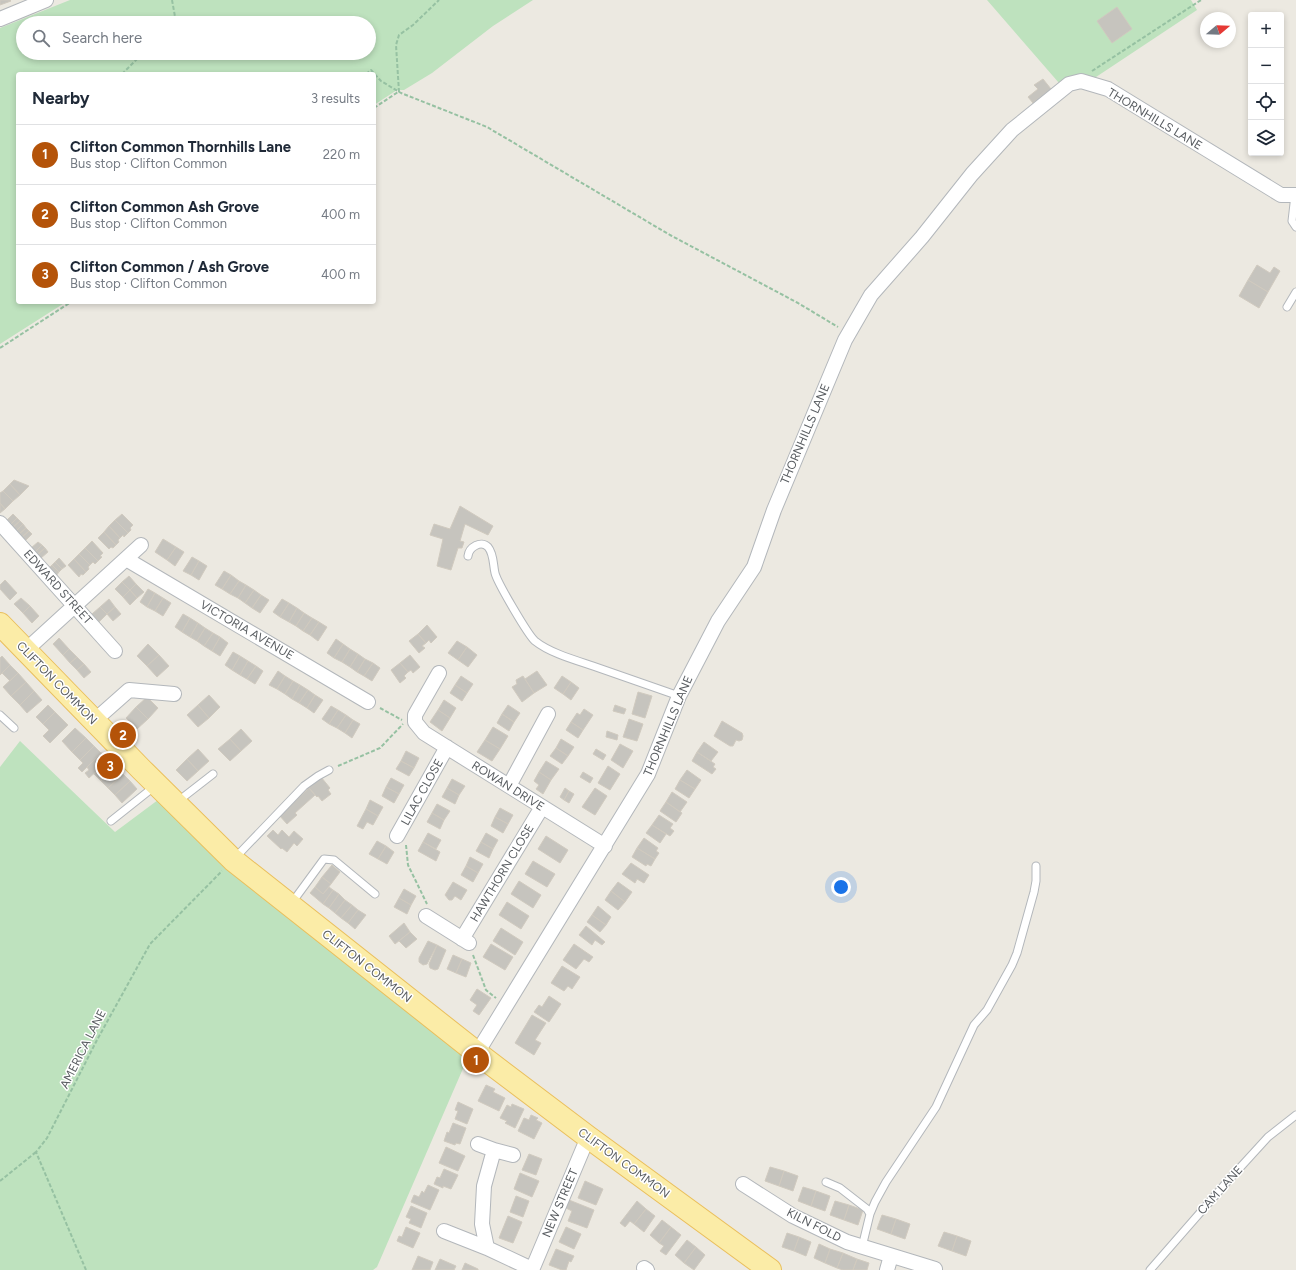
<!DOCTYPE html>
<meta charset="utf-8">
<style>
body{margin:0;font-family:Figtree,sans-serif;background:#f2f2f3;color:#1f2937}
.controls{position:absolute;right:12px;top:12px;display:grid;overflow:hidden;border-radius:4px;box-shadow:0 2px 6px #0003}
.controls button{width:36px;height:36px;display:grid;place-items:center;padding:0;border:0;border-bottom:1px solid #e0e1e3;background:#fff;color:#1f2937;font:20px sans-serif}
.compass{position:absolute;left:1200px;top:12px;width:36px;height:36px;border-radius:50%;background:#fff;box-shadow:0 2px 6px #0003;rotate:71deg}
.you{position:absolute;left:841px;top:887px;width:14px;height:14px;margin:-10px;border:3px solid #fff;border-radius:50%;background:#1a73e8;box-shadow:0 0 0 6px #1a73e833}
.badge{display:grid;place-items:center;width:26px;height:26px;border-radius:50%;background:#b45309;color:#fff;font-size:13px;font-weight:700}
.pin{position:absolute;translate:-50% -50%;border:2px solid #fff;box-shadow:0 1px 4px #0006}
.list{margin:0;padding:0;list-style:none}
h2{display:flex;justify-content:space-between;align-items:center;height:52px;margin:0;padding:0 16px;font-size:17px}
h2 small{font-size:13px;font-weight:400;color:#747a83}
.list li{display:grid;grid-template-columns:26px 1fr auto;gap:12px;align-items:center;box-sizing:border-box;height:60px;padding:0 16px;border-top:1px solid #e0e1e3}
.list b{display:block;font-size:15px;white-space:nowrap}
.list p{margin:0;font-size:13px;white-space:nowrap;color:#747a83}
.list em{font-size:13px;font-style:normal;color:#747a83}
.icon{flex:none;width:22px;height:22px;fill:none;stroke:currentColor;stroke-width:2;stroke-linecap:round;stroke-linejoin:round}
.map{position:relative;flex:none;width:1296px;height:1270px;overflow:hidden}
.search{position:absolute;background:#fff;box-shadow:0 2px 6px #0003;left:16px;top:16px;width:360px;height:44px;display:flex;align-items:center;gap:10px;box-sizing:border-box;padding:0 14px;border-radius:22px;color:#747a83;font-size:15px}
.panel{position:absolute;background:#fff;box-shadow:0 2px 6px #0003;left:16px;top:72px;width:360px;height:232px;border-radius:4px}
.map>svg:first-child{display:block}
</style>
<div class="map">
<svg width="1296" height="1270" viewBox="0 0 1296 1270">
<rect width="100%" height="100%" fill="#ece9e1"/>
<path fill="#bee2be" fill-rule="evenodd" d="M70,0H533L493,26L432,73L404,90H397L374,105V74H18V302H66L0,344V28ZM23,23H369V53H23Z
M987,0H1191L1197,10L1093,79L1079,74L1059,83Z
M20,741L115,832L166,794L468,1057L377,1267L373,1270H0V767Z"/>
<path fill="#c6c4be" stroke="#d0cabf" d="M0,0H10L11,1L0,5Z
M1117,7L1132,29L1112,43L1097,21Z
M1043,79L1051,89L1033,103L1028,97L1038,89L1034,85Z
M1257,265L1270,273L1274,267L1280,271L1268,292L1248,280Z
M1248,280L1268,292L1259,308L1239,296Z
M14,480L29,486L20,495L10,484Z
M10,484L20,495L13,501L3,491Z
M3,491L13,501L5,509L0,503V493Z
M0,503L5,509L0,513Z
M460,506L493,526L488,535L465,524L460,541L464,542L462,548H458L451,570L437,566L443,539L430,535L434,524L450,529Z
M13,514L17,518L10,525L6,521Z
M122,514L133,525L130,528L131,530L128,533L115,520Z
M17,518L20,521L12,528L10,525Z
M115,520L128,533L124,537L123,535L120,538L109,526Z
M20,521L23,524L16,531L12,528Z
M23,524L26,528L19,534L16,531Z
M109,526L120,538L118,540L119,542L116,545L104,532Z
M26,528L29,531L22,537L19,534Z
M29,531L32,534L25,541L22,537Z
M104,532L116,545L113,548L111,547L109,549L98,538Z
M163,539L176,547L167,560L155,552Z
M92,541L103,553L100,556L102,557L98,561L85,548Z
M38,542L42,545L35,552L31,548Z
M42,545L45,548L37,555L35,552Z
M176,547L184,552L175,566L167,560Z
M45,548L48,552L41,558L37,555Z
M85,548L98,561L95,564L93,562L90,565L79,554Z
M79,554L90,565L88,567L89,569L86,572L74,559Z
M192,557L199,561L191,575L183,571Z
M59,558L66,566L62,569L55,562Z
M74,559L86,572L83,575L81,574L79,577L68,565Z
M199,561L207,566L199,580L191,575Z
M55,562L62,569L59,572L52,565Z
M52,565L59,572L56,576L49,568Z
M224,571L231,575L222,589L215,585Z
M231,575L239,581L230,594L222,589Z
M129,576L136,584L130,590L122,582Z
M5,580L17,593L10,600L0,589V585Z
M239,581L246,585L238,598L230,594Z
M122,582L130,590L123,597L115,589Z
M136,584L144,592L137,598L130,590Z
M246,585L254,590L245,603L238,598Z
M148,589L155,593L147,607L140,602Z
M130,590L137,598L130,605L123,597Z
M254,590L261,595L252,608L245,603Z
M155,593L163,598L155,611L147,607Z
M261,595L269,600L260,613L252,608Z
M21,598L30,606L23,613L14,604Z
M163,598L171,603L163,616L155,611Z
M109,599L115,607L107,614L100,607Z
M282,599L289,603L280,617L273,612Z
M289,603L297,608L289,622L280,617Z
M30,606L39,616L32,623L23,613Z
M100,607L107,614L99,622L92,614Z
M115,607L121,614L113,621L107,614Z
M297,608L304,613L296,626L289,622Z
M304,613L312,618L303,631L296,626Z
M183,614L190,618L182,632L175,627Z
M190,618L198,623L190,637L182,632Z
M312,618L319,622L310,635L303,631Z
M319,622L327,627L318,641L310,635Z
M198,623L205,628L197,641L190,637Z
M427,625L437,637L431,643L429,640L426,643L418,634Z
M205,628L213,633L204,646L197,641Z
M213,633L220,637L212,651L204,646Z
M418,634L426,643L422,646L425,648L419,653L409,641Z
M220,637L228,643L220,656L212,651Z
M59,638L69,649L63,655L53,644Z
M336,639L343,644L334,658L327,653Z
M457,641L467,647L458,660L448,653Z
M148,644L159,655L147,666L137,656Z
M343,644L350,649L342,662L334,658Z
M467,647L477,655L468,667L458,660Z
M69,649L77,657L70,663L63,655Z
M350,649L358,654L350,667L342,662Z
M233,652L240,656L232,670L225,665Z
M358,654L365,659L357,672L350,667Z
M159,655L169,666L157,677L147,666Z
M410,655L420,667L413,673L411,670L408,672L400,663Z
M2,656L10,665L0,675V658Z
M240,656L248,661L240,675L232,670Z
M77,657L84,664L77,670L70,663Z
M365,659L373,663L364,676L357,672Z
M248,661L256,666L247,679L240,675Z
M373,663L380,668L372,681L364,676Z
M400,663L408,672L404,676L406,678L400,683L391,670Z
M84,664L91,672L84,678L77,670Z
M10,665L18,673L10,681L2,673Z
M256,666L263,671L255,684L247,679Z
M278,671L285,676L277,689L269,685Z
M537,671L547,685L534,693L525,679Z
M18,673L26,682L11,696L3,687Z
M285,676L293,681L285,694L277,689Z
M461,676L473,684L467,693L455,685Z
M523,676L534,693L522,702L512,687L517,684L516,680Z
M562,676L571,682L563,694L554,688Z
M293,681L300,685L292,699L285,694Z
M26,682L34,691L20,705L11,696Z
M571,682L579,688L571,700L563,694Z
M300,685L308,690L299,703L292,699Z
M455,685L467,693L462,701L450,693Z
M308,690L315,695L307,708L299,703Z
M34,691L42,700L27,713L20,705Z
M638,692L652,696L645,718L632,714Z
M209,695L220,707L209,718L198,705Z
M315,695L323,700L314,713L307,708Z
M147,697L158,708L148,719L136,707Z
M444,700L456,708L450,718L438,710Z
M48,705L55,712L43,724L36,717Z
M198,705L209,718L198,727L187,715Z
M508,705L520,713L514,722L502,714Z
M615,705L626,709L624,714L613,711Z
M331,706L338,710L329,724L322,719Z
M136,707L148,719L137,729L126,718Z
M584,709L593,715L583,730L571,722L577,713L580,715Z
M338,710L346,715L337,728L329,724Z
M438,710L450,718L442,731L430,722Z
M55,712L68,725L50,743L43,736L49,730L43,724Z
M502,714L514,722L509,731L497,723Z
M346,715L353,720L345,733L337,728Z
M629,719L643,724L637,741L623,737Z
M353,720L360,724L352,738L345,733Z
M722,721L742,733L743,736L742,740L739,741L736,740L733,746H730L714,736Z
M571,722L583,730L578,738L566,730Z
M493,727L508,736L500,749L485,740Z
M75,728L86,738L72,752L62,741Z
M241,729L252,741L241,751L230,739Z
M607,731L618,735L617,740L606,737Z
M86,738L94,746L80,760L72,752Z
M230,739L241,751L230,761L218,749Z
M561,739L574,747L568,756L556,748Z
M485,740L500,749L492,761L477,752Z
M704,742L718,752L711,761L697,752Z
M620,744L633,751L623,768L611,760Z
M94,746L101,753L82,772L78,768L83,763L80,760Z
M556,748L568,756L562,764L550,756Z
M198,749L209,761L198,771L187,759Z
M596,749L606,755L603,760L593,754Z
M406,751L419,758L414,768L401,761Z
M697,752L715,764L713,767L716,769L712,774L692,761Z
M101,753H102L109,760L89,778L85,773L89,770L87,767Z
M187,759L198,771L187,781L176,770Z
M109,760L115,767L101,781L94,774Z
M401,761L414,768L409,776L396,769Z
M546,761L559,769L551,780L539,772Z
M608,766L620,774L610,790L598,783Z
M115,767L123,774L108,788L101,781Z
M687,770L701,780L695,789L680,780Z
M539,772L551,780L543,794L536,789L539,785L534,781Z
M583,772L593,778L590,783L580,777Z
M123,774L130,781L115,795L108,788Z
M321,777L330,788L328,790L331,794L322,801L318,796L317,797L309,788Z
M391,778L404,785L399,794L386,787Z
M452,779L465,786L459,795L447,788Z
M680,780L695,789L689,798L675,789Z
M130,781L137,789L122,803L115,795Z
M386,787L399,794L394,803L382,796Z
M309,788L315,795L295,813L297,815L287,824L279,815Z
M447,788L459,795L455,804L442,797Z
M565,788L569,791L564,800L560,797Z
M595,788L607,796L595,815L582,807Z
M569,791L574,794L569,803L564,800Z
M672,792L687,802L680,812L666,802Z
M370,800L383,807L378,816L366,809Z
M666,802L682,813L676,822L660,811Z
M437,804L450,811L444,820L432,813Z
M500,808L513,815L508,824L495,817Z
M366,809L378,816L373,825L367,822L363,829L357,826Z
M432,813L444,820L440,829L427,822Z
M659,815L673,824L670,828L674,831L670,836L652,825Z
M495,817L508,824L503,833L491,826Z
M652,825L666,834L660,843L646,833Z
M273,830L278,835L282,830L289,837L294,831L303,839L297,846L294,843L287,852L282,848L281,849L267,836Z
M428,833L441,840L436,849L423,842Z
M486,833L498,840L493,849L481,842Z
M546,836L568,850L560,863L538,849Z
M644,838L658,848L656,851L659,853L655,859L637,848Z
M377,841L386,846L378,859L369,854Z
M423,842L440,852L436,861L418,851Z
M481,842L493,849L489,858L476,851Z
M386,846L394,852L387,864L378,859Z
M637,848L655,859L651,866L647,864L646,866L632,857Z
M470,857L483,864L478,873L466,866Z
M533,861L555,874L547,887L525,874Z
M631,863L649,875L644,883L637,879L635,883L622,874Z
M332,865L340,872L331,884L322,877Z
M466,866L478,873L473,882L461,875Z
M322,877L331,884L323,894L315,887Z
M519,881L541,895L533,908L511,894Z
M453,882L467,890L461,900L455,896L452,900H449L445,895Z
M618,882L632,892L625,902L611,891Z
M315,887L323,894L329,887L333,890L323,904L310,893Z
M404,889L416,896L411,905L399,898Z
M333,890L339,894L329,908L323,904Z
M611,891L625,902L618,910L605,900Z
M339,894L345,900L335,913L329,908Z
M399,898L411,905L407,914L394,907Z
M345,900L352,905L341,918L335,913Z
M507,902L529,916L521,929L499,915Z
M352,905L358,910L348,923L341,918Z
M598,906L611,917L606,925L592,915Z
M358,910L366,915L355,929L348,923Z
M592,915L606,925L600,932L587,922Z
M404,923L410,932L395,944L389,936Z
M586,926L605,942L602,945L595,940L592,945L579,935Z
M501,928L523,942L515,955L493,941Z
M410,932L417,939L406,948L399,941Z
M428,941L437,945L427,964L423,965L419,962V958Z
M491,944L513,957L505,970L483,957Z
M574,944L593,957L589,962L584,959L576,969L563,960Z
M437,945L446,950L438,969L435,970L430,968L429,964Z
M453,955L462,959L456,973L447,969Z
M462,959L471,963L466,977L456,973Z
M562,966L580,977L572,989L568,986L564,991L551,983Z
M477,989L491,998L479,1015L473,1011L477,1005L470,1000Z
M549,996L561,1004L549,1022L534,1012L539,1005L542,1007Z
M532,1015L546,1023L535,1040L541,1043L534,1055L515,1043Z
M486,1085L495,1089L493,1092L505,1098L499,1111L478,1101Z
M458,1102L473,1109L467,1124L455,1119L458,1111L455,1110Z
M512,1104L524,1109L515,1128L505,1123L507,1121L500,1118L507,1105L511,1107Z
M531,1115L538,1118L536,1120L542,1123L534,1139L518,1131L524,1118L529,1120Z
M453,1123L466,1128L460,1144L456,1143L455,1145L444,1141L447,1132L449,1133Z
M446,1147L465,1156L458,1171L439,1163Z
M529,1154L542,1159L536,1175L522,1170Z
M770,1167L784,1171L779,1186L765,1181Z
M444,1169L458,1175L451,1189L443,1186V1188L434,1184L437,1177L440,1178Z
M784,1171L798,1176L793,1191L779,1186Z
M520,1173L539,1181L532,1197L514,1189Z
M585,1181L603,1189L596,1205L578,1198Z
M428,1185L439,1190L430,1210L411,1202L414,1195L419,1197L422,1191L424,1193Z
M803,1187L816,1191L811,1206L798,1201Z
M816,1191L830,1196L825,1211L811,1206Z
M516,1196L529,1201L523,1217L510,1212Z
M569,1200L594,1210L587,1228L568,1221L572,1211L566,1208Z
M637,1201L646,1209L634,1224L630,1221L625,1227L620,1223Z
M835,1201L849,1205L844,1220L830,1215Z
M849,1205L863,1210L858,1225L844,1220Z
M411,1206L427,1213L421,1228L409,1223L411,1219L406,1217Z
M646,1209L655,1216L644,1232L634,1224Z
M882,1215L896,1219L891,1234L877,1229Z
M508,1216L522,1222L513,1243L499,1238Z
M896,1219L910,1224L905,1239L891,1234Z
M662,1220L671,1227L659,1243L650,1235Z
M406,1227L420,1233L413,1248L397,1241L399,1236L402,1237Z
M566,1227L581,1234L574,1249L559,1242Z
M671,1227L681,1235L666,1255L660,1251L664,1246L659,1243Z
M944,1232L957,1236L952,1251L938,1246Z
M787,1233L799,1237L794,1251L782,1247Z
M957,1236L971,1241L966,1256L952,1251Z
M799,1237L811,1242L806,1256L794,1251Z
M687,1240L696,1247L684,1263L675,1255Z
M819,1244L830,1249L825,1263L814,1258Z
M696,1247L705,1255L694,1270L684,1263Z
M556,1249L574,1256L571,1262L569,1261L566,1270H562L549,1265Z
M830,1249L843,1253L837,1268L825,1263Z
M843,1253L857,1259L853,1270H843L837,1268Z
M418,1256L433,1262L430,1270H412Z
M440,1259L456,1266L454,1270H435Z
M857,1259L869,1263L867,1270H853Z
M465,1263L478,1269V1270H462Z"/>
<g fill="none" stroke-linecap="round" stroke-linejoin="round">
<g stroke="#b3b7bb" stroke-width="9">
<path id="lane" d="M1295,195L1292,221L1296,227
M1287,307L1296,292
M468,556C469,547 481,540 488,547C494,554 493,565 495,573C497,582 528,635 535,641C550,653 575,660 593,666C622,676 651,686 679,696
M0,715L14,728
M177,802L213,774
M111,821L155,786
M234,859L304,786L318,776L329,770
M291,904L324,859L334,860L375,894
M826,1182L840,1188L867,1209L870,1214L862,1247
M870,1214L875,1202L886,1182L936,1107L974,1025L987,1010L1012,965L1017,953L1034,892L1036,881V866
M1150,1270L1226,1183L1268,1137L1296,1115"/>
</g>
<g stroke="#b3b7bb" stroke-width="16">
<path id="street" d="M0,19L46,0
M0,523L115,651
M126,559L368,702
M25,651L141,545
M439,673L415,715V722L424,733L605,846
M94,721L129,690L174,694
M509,786L548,714
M397,836L447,747
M426,916L469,943
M462,939L542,807
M477,1053L648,774L679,696L718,621L754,567L774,510L845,340L871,295L922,237L972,174L1012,130L1069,84L1081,81L1108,89L1281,195H1296
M478,1144L494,1150L513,1155
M494,1150L484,1186L482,1224L487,1248L532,1269
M743,1184L793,1216L847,1242L935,1269
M444,1231L487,1248
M644,1268L647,1270
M532,1270L588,1137
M887,1270L891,1256"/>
</g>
<g stroke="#eabf5c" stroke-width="24">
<path id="primary" d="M0,624L141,769L233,860L477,1053L588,1137L770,1270"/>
</g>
<path stroke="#96c1a2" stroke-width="2" stroke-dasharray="4 2" stroke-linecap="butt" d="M172,0L176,22L175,23
M1092,71L1201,0
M122,74L143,53
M366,74L371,70L381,81L401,93L487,127L670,235L798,303L838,327
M399,92L396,45L399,35L413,25L439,0
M374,108L398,92
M0,348L71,302
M380,708L402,720
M338,766L380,748L403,724
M406,845L408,865L427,904
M473,955L486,990L496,998
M0,1181L36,1152
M86,1270L36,1152L47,1138L97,1040L150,944L222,871"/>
<use href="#lane" stroke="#fff" stroke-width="7"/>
<use href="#street" stroke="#fff" stroke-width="14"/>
<use href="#primary" stroke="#fbeca7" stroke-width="22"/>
</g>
<g text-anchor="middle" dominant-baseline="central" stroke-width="3" stroke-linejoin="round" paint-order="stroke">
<g font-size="12" fill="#595d61" stroke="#fff">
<text transform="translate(1155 119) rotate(31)">THORNHILLS LANE</text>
<text transform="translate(805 434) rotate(-67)">THORNHILLS LANE</text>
<text transform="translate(58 587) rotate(48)">EDWARD STREET</text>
<text transform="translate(247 630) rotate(30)">VICTORIA AVENUE</text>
<text transform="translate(57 683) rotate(46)">CLIFTON COMMON</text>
<text transform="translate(668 726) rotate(-67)">THORNHILLS LANE</text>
<text transform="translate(508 786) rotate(32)">ROWAN DRIVE</text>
<text transform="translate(422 792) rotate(-61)">LILAC CLOSE</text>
<text transform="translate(502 873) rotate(-59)">HAWTHORN CLOSE</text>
<text transform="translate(367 966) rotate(38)">CLIFTON COMMON</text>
<text transform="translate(83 1049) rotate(-63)">AMERICA LANE</text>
<text transform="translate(624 1163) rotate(36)">CLIFTON COMMON</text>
<text transform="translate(1220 1190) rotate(-48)">CAM LANE</text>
<text transform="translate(560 1203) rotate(-67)">NEW STREET</text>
<text transform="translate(814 1225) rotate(27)">KILN FOLD</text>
</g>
</g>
</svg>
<div class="controls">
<button>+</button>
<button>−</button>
<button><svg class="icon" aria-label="locate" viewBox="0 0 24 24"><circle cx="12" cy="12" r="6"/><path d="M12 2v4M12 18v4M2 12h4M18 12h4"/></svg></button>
<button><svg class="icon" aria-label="layers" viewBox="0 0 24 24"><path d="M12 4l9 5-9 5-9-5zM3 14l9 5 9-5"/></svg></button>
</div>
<svg class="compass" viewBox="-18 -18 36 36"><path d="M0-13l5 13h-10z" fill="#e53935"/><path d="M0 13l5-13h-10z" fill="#747a83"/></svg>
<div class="you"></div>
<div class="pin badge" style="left:476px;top:1060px">1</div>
<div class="pin badge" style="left:123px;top:735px">2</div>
<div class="pin badge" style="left:110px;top:766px">3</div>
<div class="search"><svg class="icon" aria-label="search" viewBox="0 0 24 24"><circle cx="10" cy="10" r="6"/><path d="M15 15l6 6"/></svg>Search here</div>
<section class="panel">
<h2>Nearby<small>3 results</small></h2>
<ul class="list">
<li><span class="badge">1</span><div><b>Clifton Common Thornhills Lane</b><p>Bus stop · Clifton Common</p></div><em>220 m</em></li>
<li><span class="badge">2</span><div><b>Clifton Common Ash Grove</b><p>Bus stop · Clifton Common</p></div><em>400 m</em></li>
<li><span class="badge">3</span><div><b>Clifton Common / Ash Grove</b><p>Bus stop · Clifton Common</p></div><em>400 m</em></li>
</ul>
</section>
</div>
